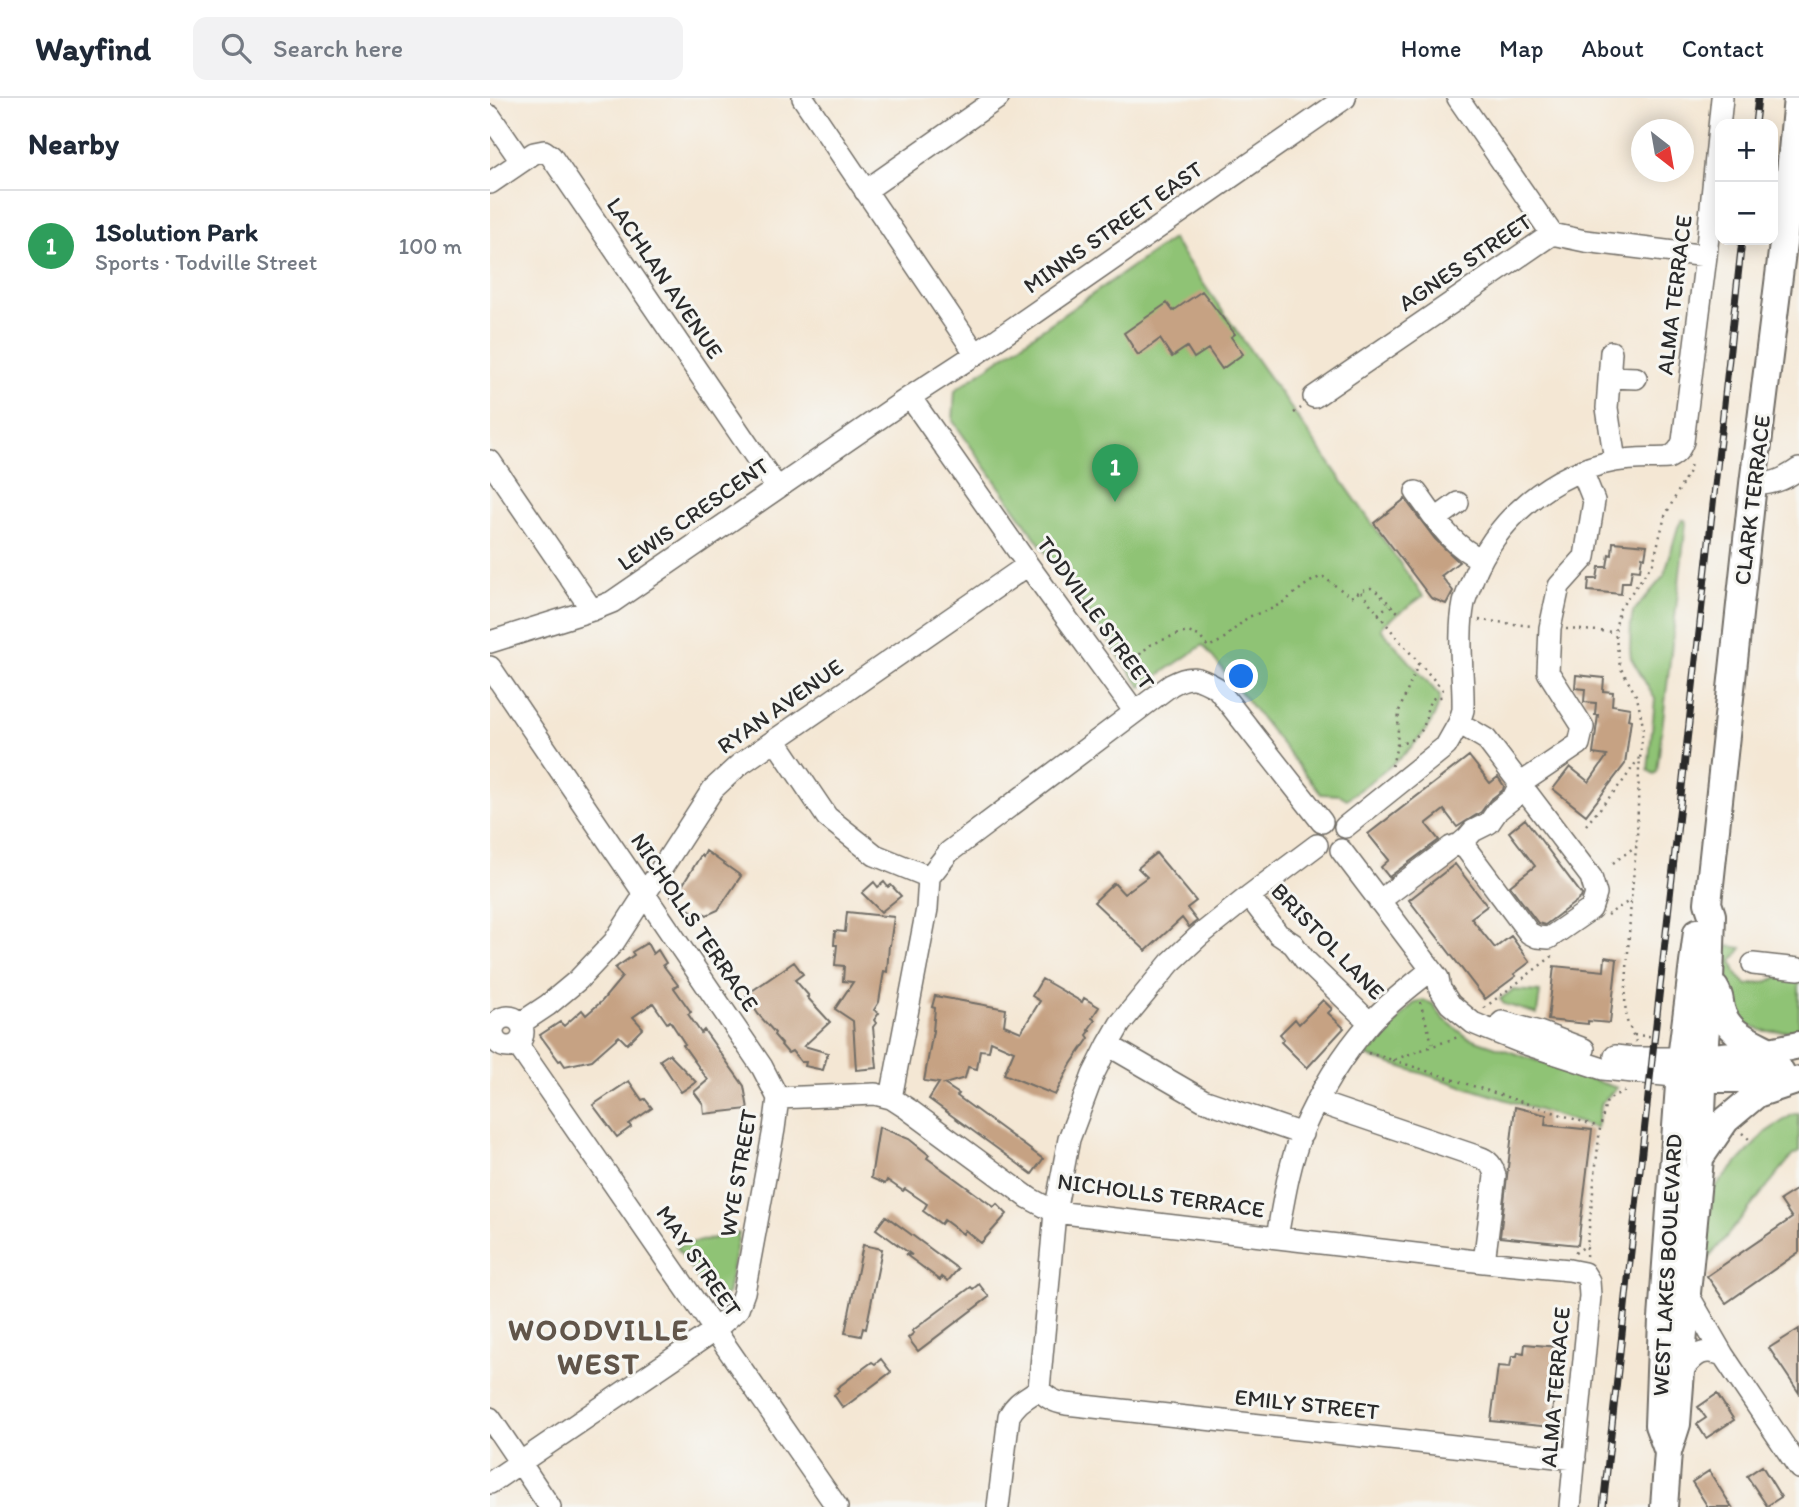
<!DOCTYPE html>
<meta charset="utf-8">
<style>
body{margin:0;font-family:Itim,sans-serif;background:#f2f2f3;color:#1f2937}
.controls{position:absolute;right:21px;top:21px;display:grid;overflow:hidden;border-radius:14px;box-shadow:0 4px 18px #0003}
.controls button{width:63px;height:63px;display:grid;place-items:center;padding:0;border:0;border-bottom:2px solid #e0e1e3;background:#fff;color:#1f2937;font:35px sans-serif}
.compass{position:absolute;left:1141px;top:21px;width:63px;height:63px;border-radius:50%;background:#fff;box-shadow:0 4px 18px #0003;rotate:149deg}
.you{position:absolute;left:752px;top:579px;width:24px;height:24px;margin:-18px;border:5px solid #fff;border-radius:50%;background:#1a73e8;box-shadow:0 0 0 10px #1a73e833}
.badge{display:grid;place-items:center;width:46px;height:46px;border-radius:50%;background:#b5179e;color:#fff;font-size:23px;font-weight:700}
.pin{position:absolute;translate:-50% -58px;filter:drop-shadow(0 2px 4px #0008)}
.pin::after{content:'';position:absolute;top:37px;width:24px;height:21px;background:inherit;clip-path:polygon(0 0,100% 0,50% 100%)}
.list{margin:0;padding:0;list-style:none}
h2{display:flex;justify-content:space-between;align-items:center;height:91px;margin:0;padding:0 28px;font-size:30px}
h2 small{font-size:23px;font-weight:400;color:#747a83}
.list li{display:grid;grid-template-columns:46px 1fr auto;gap:21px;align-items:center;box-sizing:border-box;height:112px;padding:0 28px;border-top:2px solid #e0e1e3}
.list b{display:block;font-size:26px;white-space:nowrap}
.list p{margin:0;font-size:23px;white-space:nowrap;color:#747a83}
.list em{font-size:23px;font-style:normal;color:#747a83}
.icon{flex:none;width:38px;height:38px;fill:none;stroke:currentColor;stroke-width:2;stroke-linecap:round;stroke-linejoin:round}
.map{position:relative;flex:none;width:1309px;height:1409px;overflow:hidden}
header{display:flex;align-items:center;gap:42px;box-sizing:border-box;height:98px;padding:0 35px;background:#fff;border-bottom:2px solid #e0e1e3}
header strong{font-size:33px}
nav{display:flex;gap:38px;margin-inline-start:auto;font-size:24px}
.search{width:490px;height:63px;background:#f2f2f3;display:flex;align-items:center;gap:18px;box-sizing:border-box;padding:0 24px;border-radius:14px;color:#747a83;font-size:26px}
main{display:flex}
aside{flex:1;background:#fff}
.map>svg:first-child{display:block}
</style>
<header>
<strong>Wayfind</strong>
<div class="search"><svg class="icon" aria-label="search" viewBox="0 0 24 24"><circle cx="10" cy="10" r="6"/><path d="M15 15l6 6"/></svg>Search here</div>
<nav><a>Home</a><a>Map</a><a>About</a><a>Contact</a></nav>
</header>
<main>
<aside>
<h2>Nearby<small></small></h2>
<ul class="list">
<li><span class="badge" style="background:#2e9e5b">1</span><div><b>1Solution Park</b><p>Sports · Todville Street</p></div><em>100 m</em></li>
</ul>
</aside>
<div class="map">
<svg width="1309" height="1409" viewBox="0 0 1309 1409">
<rect width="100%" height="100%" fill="#f6f6f2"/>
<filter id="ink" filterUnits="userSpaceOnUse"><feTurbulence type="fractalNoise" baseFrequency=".0143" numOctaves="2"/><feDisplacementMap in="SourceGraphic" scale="14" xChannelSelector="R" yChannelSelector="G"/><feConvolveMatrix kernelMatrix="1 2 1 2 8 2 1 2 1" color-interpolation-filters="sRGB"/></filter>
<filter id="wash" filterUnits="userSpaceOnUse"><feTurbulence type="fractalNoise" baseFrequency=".00686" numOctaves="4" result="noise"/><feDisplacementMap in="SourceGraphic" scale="28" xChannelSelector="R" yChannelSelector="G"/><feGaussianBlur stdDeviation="1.57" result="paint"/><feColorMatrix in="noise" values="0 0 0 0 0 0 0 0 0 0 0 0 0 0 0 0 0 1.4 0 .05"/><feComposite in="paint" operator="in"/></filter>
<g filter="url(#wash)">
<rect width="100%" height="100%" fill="#f4e7d4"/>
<path fill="#8fc374" stroke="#5d7750" stroke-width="2" d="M682,141L933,498L894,526L891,531L950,598C945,642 889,676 857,701L850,697L831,696L713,547L651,589L463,323L465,292Z
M1192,422H1195L1196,425L1167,674L1164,676L1158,672L1165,601L1141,560L1140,552L1141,525L1143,514L1174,478L1188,429Z
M1238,848L1252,850L1242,863L1247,877L1257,887L1276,884L1291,878L1309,880V932C1297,932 1282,935 1271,932C1234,923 1238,885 1237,855Z
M1023,892L1050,894L1047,916L1014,906L1010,901Z
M933,902L943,906L953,920L977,939L1127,990L1112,1004L1106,1030L876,958L923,906Z
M1309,1015V1054L1302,1058L1210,1171L1224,1090L1276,1034L1302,1017Z
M249,1135L237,1197L228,1201L217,1195L186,1148Z"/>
<g id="blocks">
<path fill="#c6a283" d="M712,193L745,236L741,239L753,256L732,271L718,251L704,260L697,249L682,259L670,241L648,257L634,235L677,205L683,213Z
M915,401L945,441L969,464L951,478L963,493L956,506L941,500L884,425Z
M1123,444L1157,447L1155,460L1152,459L1150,472L1142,471L1140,484H1132L1131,496L1098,493L1099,481H1107L1109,469H1117L1119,456L1122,457Z
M1086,577L1114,580L1113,593L1123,594L1122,607L1140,610L1138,621L1141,622L1135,666L1096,717L1063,691L1080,669L1099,684L1117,658L1103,656L1108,617H1105L1106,605L1094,604L1095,591L1085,590Z
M979,658L1000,685L1008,679L1014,688L1013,692L1000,702L991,714L967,729L954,712L936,726L949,742L899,779L891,769L899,762L878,736Z
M1035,721L1092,797L1091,800L1055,827L1048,825L1020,788L1045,768L1019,734Z
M216,753L251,778L228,812L217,817L209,813L206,816L181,799L190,787L192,788L211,757L213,759Z
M666,755L706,803L697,810L707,823L699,829L692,820L656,853L604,804L624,785L634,796L657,779L648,770Z
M965,766L997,808L981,820L1005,850L1021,838L1040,864L1024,876L1026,878L995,901L919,802Z
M384,784L388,789L394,784L398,789L401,787L411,798L391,814L372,795Z
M357,814L404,819L400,847H399L397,874L394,873L389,904L384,912L389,915L384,922L386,925L383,929L387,970L366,972L363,923L345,911L363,884L353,883L354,868L345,867L347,847H344L345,833L355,834Z
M157,845L163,856L168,852L176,865L173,867L188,887L184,890L201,914L198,916L211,935L214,932L254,988L258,1011L214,1016L213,1006L204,994L218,982L193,947L195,946L180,923L177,925L163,905L143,919L153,930L137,946L129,938L102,962L75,968L71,962L69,963L50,937L70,924L74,928L92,912L96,917L112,903L132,879L125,870L144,857L142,854Z
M1115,859L1127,861L1120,925L1098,923V926L1058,922L1064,868L1114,873Z
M304,864L313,876L305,882L319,898L317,899L340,924L314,948L338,955L333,972L315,968L316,964H311L302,953L298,955L291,947L292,946L284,937L285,935L268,916L256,897Z
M552,881L592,904L594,900L609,909L602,920L605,922L598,932L600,933L597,937L599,940L581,966L565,997L514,976L524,953L501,943L499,953L490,952L487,971L478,969L475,980L454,986L469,996L467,998L553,1061L542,1076L439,1001L449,985L434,983L443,933L445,910L442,909L445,898L516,911L514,927L531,934L550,903L542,898Z
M833,902L842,911L838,915L854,930L817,970L791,944L794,941L790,936L805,921L809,926Z
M179,956L206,984L191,994L170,962Z
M139,983L152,1002L155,1001L162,1010L139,1026L141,1029L127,1039L103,1007Z
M1025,1009L1056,1017L1055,1027L1102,1032L1088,1147L1010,1139Z
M389,1029L419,1041L439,1057L437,1060L504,1109L507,1106L517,1116L491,1145L475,1132L473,1136L454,1122L451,1126L433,1113L437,1106L415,1091L413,1093L397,1082L395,1086L381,1080Z
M1309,1090V1154L1236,1205L1217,1178L1302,1120L1290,1102Z
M396,1118L468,1171L458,1183L452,1179L450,1182L415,1156L422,1157L386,1131Z
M373,1147L392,1151L376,1231L373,1230L371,1238L355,1235Z
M489,1186L499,1199L428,1253L418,1240L424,1235L422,1233L481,1189L483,1191Z
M1309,1231V1295L1279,1250Z
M1035,1246L1068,1249L1061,1329L1001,1323L1008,1268L1020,1269L1022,1258H1027L1028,1254L1034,1255Z
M391,1261L401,1274L353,1310L344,1297L349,1293L347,1290L382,1264L385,1266Z
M1227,1296L1244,1322L1216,1340L1207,1326L1216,1320L1208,1309Z
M1272,1368L1291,1399L1277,1408L1257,1378Z
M1219,1373L1242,1409H1218L1202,1384Z"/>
</g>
</g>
<g filter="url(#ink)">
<use href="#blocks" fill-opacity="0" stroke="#716d66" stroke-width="2"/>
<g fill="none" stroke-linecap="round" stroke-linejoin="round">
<g stroke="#716d66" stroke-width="24">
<path id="minor" d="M313,0L486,256
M968,0L1062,136
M0,18L31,63
M0,85L44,55L54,53L61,58L287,390
M375,93L508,0
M1062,136L1095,143L1216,158
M1121,254L1117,310L1125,363
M1120,279L1146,280
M420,299L538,467L645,614
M824,299L1062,136
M0,363L102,512
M1263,386C1281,387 1293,382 1309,371
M926,394C946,421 960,447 991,461
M946,421L968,405
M0,544L102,512L122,504L420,299L486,256L855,0
M0,569L272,969L288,1000L385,996L401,1000L418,1011L539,1100L565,1114L994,1164L1079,1172L1094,1175L1099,1183L1100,1198L1080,1409
M285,642L337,719L385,757L439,779
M855,729L956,648L969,625L973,612C974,577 967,540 974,505C976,497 980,489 983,480C1007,420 1061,375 1125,363C1142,360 1161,361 1178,360C1186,356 1190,352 1193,343L1216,158L1232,0
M970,746L977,740L983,733L999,725L1008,712L1023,700L1030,686L1089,646L1093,629L1058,574L1060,530L1069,488L1095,459L1104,403L1092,373
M851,752L948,880L950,891L960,906L983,925L995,930L1033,945L1113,971L1204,980
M759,798L788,836L803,846L815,862L880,925
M889,803L961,749L970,746L977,752L1039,835L1047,839L1059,840L1101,811L1106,796L1101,779L996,641L969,625
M1263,866L1309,871
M3 934a15 15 0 1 1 30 0a15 15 0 1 1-30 0Z
M1012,924L1049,934L1094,951
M31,925L58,907L88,882L124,844L223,691L249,667L538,467
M27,946L347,1409
M618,947L713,1002L812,1036
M1125,958L1143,960H1205
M401,1000L437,811L439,779L459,754L681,587C701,576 708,579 727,590L832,724
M827,1004L989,1059C999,1062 1003,1068 1005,1078L994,1164
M787,1139C793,1106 799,1066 812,1034C829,995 852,957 880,925C898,905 920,889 941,872
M1197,1195L1233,1257L1309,1370
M1190,1274C1205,1258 1210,1249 1233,1257
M549,1291C557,1300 564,1304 576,1306L1085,1361
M0,1320L60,1409
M0,1385L225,1232L248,1211L254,1194L284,1031L288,1000
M508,1409L519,1318C527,1303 536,1301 549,1291L565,1114L579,1041L603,977L618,947L630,926L680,865L709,838L759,798L827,747"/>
</g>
<g stroke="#716d66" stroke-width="30">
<path id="major" d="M1225,890C1231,900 1229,900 1231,910C1237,935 1259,942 1280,953
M1214,960L1280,953L1309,947
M1213,981H1265L1291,974
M1210,1060L1236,1022L1267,996L1309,982
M1178,1354L1168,1327L1172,1221L1191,960L1207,834
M1174,1409L1178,1354L1187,1326L1197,1195L1210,1061L1215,943L1220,882L1222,817L1218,805L1263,386L1294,138L1307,0"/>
</g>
<path stroke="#716d66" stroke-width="2.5" stroke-dasharray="2 5" stroke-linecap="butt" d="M804,315L811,310
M871,494L908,541L954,593
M888,516L899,507
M989,522L1042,528
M1076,531L1125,534
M635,571L645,564L651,555L660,547L685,537L698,534L709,538L718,549L731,543L758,519L781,511L795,503L818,485L832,478L861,499L872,492L881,490C892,496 898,506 908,514
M907,647C948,636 928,612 944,600C946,599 953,599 956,598
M902,668L907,647L909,613L929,564
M1096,727L1134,682L1149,660
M1123,765L1146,748
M1117,817L1141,802
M930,904L943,948
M994,910L1064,857
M1144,937L1172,939
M1146,944L1137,923L1135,906L1141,802L1147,741L1149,672L1153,628L1147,599L1130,569L1125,534L1129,512L1163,465L1175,418L1198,375L1201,366
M878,955L903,962L971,938
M903,962L1109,1029
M1252,1035L1260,1042
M1085,1155L1097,1147
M1096,1158L1110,1030L1116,1005L1125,997L1139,992"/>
<use href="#minor" stroke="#fff" stroke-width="21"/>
<use href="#major" stroke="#fff" stroke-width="26"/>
<g stroke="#2b2b2b" stroke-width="7">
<path id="rail" d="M1265,26L1268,0
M1113,1409L1252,142"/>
</g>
<use href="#rail" stroke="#f6f6f2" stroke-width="4.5" stroke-dasharray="13" stroke-linecap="butt"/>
</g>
</g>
<g text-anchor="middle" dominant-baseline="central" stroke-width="6" stroke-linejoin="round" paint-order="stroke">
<g font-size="23" fill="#2b2b2b" stroke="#f6f6f2">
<text transform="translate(623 129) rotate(-35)">MINNS STREET EAST</text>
<text transform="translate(975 164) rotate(-34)">AGNES STREET</text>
<text transform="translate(175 180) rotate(56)">LACHLAN AVENUE</text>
<text transform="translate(1184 197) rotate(-83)">ALMA TERRACE</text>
<text transform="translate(1262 402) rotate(-83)">CLARK TERRACE</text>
<text transform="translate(203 416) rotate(-35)">LEWIS CRESCENT</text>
<text transform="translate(606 515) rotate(54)">TODVILLE STREET</text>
<text transform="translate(290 608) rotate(-35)">RYAN AVENUE</text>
<text transform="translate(205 824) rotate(56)">NICHOLLS TERRACE</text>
<text transform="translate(838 843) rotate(46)">BRISTOL LANE</text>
<text transform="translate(248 1075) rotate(-80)">WYE STREET</text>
<text transform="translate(671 1097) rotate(8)">NICHOLLS TERRACE</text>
<text transform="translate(209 1163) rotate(55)">MAY STREET</text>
<text transform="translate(1177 1167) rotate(-87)">WEST LAKES BOULEVARD</text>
<text transform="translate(1065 1289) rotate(-85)">ALMA TERRACE</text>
<text transform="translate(817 1306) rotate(6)">EMILY STREET</text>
</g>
<g font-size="30" font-weight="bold" letter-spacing="2" fill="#61554a" stroke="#f6f6f2">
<text x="109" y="1231">WOODVILLE<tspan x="109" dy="34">WEST</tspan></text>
</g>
</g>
</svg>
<div class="controls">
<button>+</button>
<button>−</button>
</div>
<svg class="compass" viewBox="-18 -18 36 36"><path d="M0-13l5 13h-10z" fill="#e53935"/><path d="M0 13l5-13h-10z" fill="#747a83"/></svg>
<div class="you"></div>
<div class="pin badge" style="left:625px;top:404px;background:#2e9e5b">1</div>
</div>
</main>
